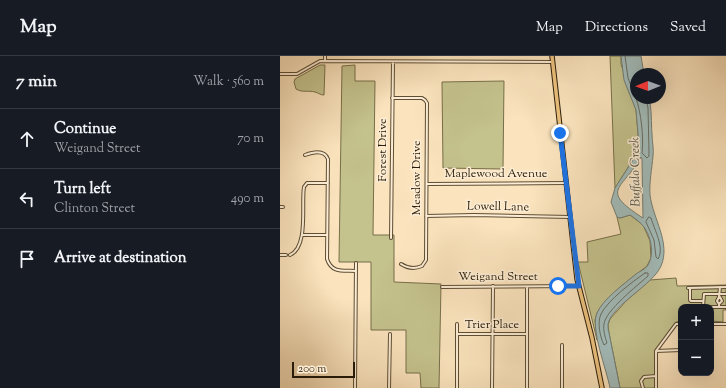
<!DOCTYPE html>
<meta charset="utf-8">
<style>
body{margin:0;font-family:"Sorts Mill Goudy",serif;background:#20242c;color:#f1f3f6}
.controls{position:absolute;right:12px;bottom:12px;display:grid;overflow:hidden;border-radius:8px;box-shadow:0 4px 16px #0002}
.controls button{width:36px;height:36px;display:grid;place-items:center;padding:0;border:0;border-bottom:1px solid #363941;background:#171b24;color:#f1f3f6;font:20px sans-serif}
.compass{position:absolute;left:350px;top:12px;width:36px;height:36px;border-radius:50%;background:#171b24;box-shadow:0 4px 16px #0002;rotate:269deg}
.scale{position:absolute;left:12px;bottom:10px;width:63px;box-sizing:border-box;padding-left:4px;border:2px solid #2a1c08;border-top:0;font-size:11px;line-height:14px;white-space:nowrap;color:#2a1c08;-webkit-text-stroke:3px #fcedd4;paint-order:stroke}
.stop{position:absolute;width:12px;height:12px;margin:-9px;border:3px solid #1a73e8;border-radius:50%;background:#fff}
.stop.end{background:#1a73e8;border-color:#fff;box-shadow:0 1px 4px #0008}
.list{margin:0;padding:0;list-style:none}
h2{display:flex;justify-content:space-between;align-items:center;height:52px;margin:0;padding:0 16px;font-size:17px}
h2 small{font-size:13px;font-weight:400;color:#9ea1a6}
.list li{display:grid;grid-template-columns:26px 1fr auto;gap:12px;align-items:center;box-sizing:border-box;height:60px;padding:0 16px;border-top:1px solid #363941}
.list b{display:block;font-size:15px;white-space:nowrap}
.list p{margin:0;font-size:13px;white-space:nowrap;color:#9ea1a6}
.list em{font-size:13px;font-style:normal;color:#9ea1a6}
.icon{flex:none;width:22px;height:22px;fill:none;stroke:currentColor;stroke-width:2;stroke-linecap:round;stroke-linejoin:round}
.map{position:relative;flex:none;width:446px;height:332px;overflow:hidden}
header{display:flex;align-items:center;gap:24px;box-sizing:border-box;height:56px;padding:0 20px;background:#171b24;border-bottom:1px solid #363941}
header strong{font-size:19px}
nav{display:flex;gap:22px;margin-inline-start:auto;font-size:14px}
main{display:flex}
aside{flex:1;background:#171b24}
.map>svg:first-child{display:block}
</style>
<header>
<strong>Map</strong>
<nav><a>Map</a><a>Directions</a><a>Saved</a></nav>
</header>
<main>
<aside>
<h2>7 min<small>Walk · 560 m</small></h2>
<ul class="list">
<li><svg class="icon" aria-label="ahead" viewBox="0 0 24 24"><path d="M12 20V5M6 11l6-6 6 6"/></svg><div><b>Continue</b><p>Weigand Street</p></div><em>70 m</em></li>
<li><svg class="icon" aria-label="left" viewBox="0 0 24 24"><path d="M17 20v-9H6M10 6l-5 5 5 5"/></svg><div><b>Turn left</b><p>Clinton Street</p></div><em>490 m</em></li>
<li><svg class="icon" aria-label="arrive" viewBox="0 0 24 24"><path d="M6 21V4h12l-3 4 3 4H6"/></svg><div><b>Arrive at destination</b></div></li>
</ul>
</aside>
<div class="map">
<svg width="446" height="332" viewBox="0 0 446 332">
<rect width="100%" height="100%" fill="#fae3bd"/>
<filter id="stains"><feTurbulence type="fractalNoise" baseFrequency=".005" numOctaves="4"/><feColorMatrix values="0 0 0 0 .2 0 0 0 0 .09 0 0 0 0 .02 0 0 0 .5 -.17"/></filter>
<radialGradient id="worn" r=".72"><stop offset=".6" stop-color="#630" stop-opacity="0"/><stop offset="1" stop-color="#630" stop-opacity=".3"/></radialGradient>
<path fill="#c4c28d" stroke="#776f4a" d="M330,0H341V8L356,54L359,89L356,99L335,132Z
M40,9H45L44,39C40,39 39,37 35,36C28,34 23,37 16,33L14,26L15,23Z
M75,9V25H95L93,179H114V226L161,228L159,332H141L140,317H126V274H91V206H59L62,10Z
M224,25L223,113L163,112L162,26Z
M350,159L363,169L370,185L371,202L367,210L339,232L322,249L317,257L315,264L317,284L298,206H308L307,186L341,178L337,161L340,162Z
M396,222L397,230L446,229V254H443V266L431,265V251H401V265L396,266V268L376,295V332H340L329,277L328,269L330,263L346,245L370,224Z"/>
<path fill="#a2bcbb" stroke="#727c73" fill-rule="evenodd" d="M341,0H361L364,18H356V42H369C372,54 371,66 372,78C372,85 374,93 373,100C372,112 369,127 370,139C373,163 391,187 381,210C373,229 332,249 328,268C328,271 328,275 329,277L340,332H330C327,315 310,272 317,257C323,243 344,228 356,218C360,215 366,213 368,209C372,202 372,195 371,188C368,173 362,167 350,159L340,162L337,161L331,146L335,132L356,99L359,89L356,54L344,24ZM361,101L362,103L363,162C318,133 343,134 361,101Z"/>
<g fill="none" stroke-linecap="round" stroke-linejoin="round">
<path stroke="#666c62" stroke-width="1" d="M345,0L348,22L356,42
M356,42C361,56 364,82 362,97L367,102L369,100V97L368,52L366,42
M369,161L371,162C374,173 385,192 378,203L376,201L374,184L366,166Z
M365,217H368V220C357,230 326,254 324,268C323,274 325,281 327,287L324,289C320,281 317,266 321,258C328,244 352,226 365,217Z"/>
<g stroke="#5e4e35" stroke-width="4">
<path id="minor" d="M45,5V0
M0,18H17L40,5L272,6
M112,42H142L145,44L147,47L146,204L142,210C135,213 127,212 121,208
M25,99C33,96 44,93 48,103L47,203C52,218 64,214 76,215
M147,128L286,127
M0,151H3
M146,160L194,159L290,161
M22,179H47
M111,182L113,6
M0,199H6
M10,199C29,191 21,147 24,131L27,127H48
M162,231L298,230
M247,231V332
M408,232L446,231
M410,232V244L411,245H423
M439,248L442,245L440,241
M423,251L424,238H446
M431,251H446
M439,251V248L437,245L439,241L440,231
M431,268H446
M177,278H247
M282,289V332
M376,295L401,294
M75,332L76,207
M109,332L110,278
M177,332V268
M212,332L213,230
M363,332L361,325L364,321L376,320
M376,332V295L396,268H401"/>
</g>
<g stroke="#2a1c08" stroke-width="5.5">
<path id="primary" d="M272,0L297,223L312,282L322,332"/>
</g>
<use href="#minor" stroke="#fcedd4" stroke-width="2"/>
<use href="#primary" stroke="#edc27e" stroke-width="3.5"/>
</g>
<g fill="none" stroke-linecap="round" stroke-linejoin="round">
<path stroke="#1a73e8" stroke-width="5" d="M278,230H299L280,77"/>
</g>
<g text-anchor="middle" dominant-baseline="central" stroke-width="3" stroke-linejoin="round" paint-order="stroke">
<g font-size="12" fill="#2a1c08" stroke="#fcedd4">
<text transform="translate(103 94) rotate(-90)">Forest Drive</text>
<text x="216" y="118">Maplewood Avenue</text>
<text transform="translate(137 122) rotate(-90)">Meadow Drive</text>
<text transform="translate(218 151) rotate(1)">Lowell Lane</text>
<text x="218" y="221">Weigand Street</text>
<text x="212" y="269">Trier Place</text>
</g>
<g font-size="13" font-style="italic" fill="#545447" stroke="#fcedd4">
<text transform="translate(356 116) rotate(-91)">Buffalo Creek</text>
</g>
</g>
<rect width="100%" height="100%" filter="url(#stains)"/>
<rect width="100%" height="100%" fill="url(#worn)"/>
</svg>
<div class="controls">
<button>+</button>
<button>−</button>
</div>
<svg class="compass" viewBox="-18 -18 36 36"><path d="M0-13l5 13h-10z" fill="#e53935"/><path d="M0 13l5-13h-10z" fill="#9ea1a6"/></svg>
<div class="scale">200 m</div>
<div class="stop" style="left:278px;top:230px"></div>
<div class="stop end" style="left:280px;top:77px"></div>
</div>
</main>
